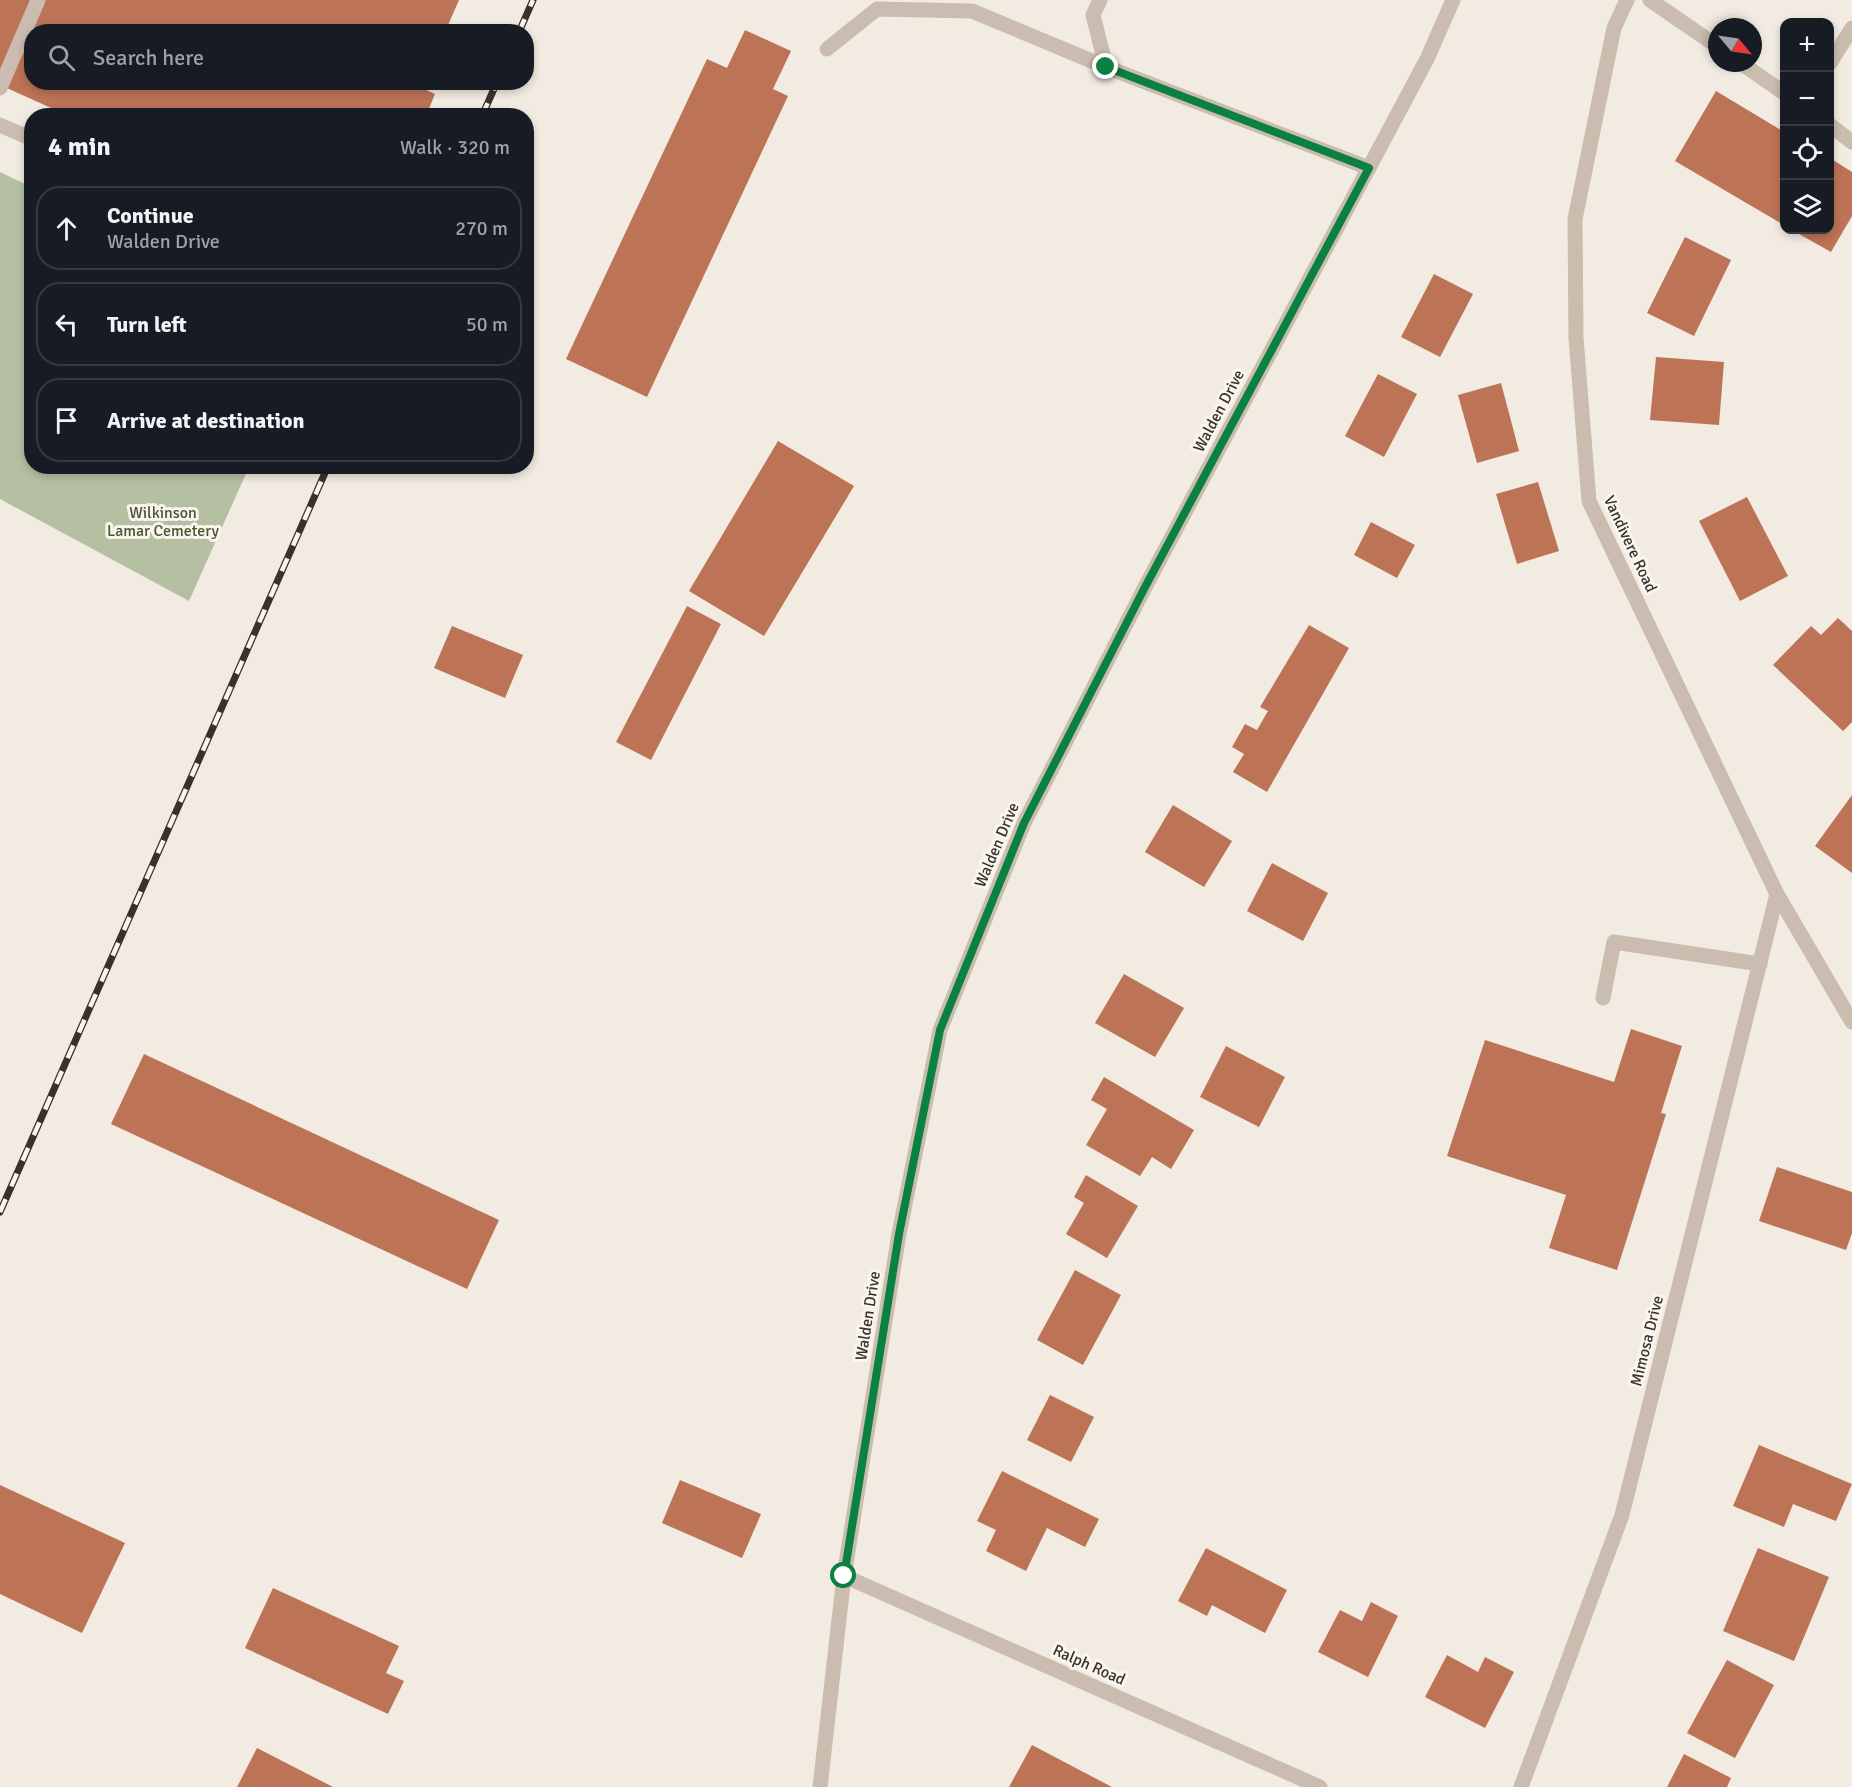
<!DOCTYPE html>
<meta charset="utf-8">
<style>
body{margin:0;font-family:Signika,sans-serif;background:#20242c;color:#f1f3f6}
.controls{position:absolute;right:18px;top:18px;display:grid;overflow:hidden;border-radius:12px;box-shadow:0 3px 9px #0003}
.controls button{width:54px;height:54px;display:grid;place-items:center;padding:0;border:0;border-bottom:2px solid #363941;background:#171b24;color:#f1f3f6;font:30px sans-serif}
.compass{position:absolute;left:1708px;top:18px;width:54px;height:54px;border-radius:50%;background:#171b24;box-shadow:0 3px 9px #0003;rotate:119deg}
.stop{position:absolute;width:18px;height:18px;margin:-14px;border:4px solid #0b8043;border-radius:50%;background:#fff}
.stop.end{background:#0b8043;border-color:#fff;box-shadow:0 2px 6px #0008}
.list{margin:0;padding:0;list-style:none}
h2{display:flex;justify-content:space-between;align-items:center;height:78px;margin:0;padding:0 24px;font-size:26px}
h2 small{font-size:20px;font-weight:400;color:#9ea1a6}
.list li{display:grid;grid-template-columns:39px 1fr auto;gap:18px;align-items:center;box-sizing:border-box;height:84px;margin:0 12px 12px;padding:0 12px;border:2px solid #363941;border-radius:24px}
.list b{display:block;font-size:22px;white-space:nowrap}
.list p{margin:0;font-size:20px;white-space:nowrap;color:#9ea1a6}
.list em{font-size:20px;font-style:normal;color:#9ea1a6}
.icon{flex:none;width:33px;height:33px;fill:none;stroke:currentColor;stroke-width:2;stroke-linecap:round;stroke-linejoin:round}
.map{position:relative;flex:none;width:1852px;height:1787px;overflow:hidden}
.search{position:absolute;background:#171b24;box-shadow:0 3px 9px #0003;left:24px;top:24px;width:510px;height:66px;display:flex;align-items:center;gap:15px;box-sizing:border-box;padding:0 21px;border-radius:24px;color:#9ea1a6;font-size:22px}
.panel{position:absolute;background:#171b24;box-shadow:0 3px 9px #0003;left:24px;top:108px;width:510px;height:366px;border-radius:24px}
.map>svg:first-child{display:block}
</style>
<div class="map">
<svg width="1852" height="1787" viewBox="0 0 1852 1787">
<rect width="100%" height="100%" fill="#f2ebe2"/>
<path fill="#b5c0a3" d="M0,172L31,187L32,466L249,467L189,601L0,499Z"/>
<path fill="#bc7356" d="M0,0H459L445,32H32V82H422L420,87L435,94L426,116H69L0,85Z
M745,30L791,51L773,89L788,96L647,397L566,359L707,59L727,68Z
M1716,91L1784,132V225L1675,161Z
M1830,158L1852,172V216L1831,252L1792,230H1830Z
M1685,237L1731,260L1694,336L1647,313Z
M1434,274L1473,294L1440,357L1401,337Z
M1656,357L1724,362L1719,425L1650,420Z
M1378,374L1417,394L1384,457L1345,436Z
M1501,383L1519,451L1477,463L1458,395Z
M778,441L854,486L764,636L689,591Z
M1538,482L1559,551L1517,564L1496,494Z
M1747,497L1788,576L1740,601L1699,521Z
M1371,522L1415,545L1397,578L1354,555Z
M687,606L721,624L651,760L616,742Z
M1838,618L1852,631V722L1843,731L1773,665L1811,626L1821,635Z
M1309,625L1349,648L1267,792L1233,772L1244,754L1232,747L1245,724L1257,730L1268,711L1260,707Z
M452,626L523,655L505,698L434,668Z
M1852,795V873L1815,846Z
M1173,805L1232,841L1204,887L1145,852Z
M1272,863L1328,893L1303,941L1247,911Z
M1124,974L1184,1008L1155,1057L1095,1023Z
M1631,1029L1682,1046L1661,1113L1666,1114L1617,1270L1549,1248L1566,1195L1447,1156L1485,1040L1614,1082Z
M1226,1046L1285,1077L1259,1127L1200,1097Z
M144,1054L499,1220L467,1289L111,1124Z
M1104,1077L1194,1130L1171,1169L1152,1157L1140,1176L1086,1145L1107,1109L1091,1100Z
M1777,1167L1852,1192V1233L1846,1250L1759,1221Z
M1086,1175L1138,1206L1107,1258L1066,1234L1084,1203L1074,1197Z
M1075,1270L1121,1295L1083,1365L1037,1340Z
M1050,1395L1094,1417L1071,1462L1027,1440Z
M1759,1445L1852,1484L1836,1521L1793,1504L1784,1527L1733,1506Z
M1002,1471L1099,1519L1085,1547L1047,1528L1026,1571L986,1551L996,1530L977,1521Z
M680,1480L761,1514L742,1558L662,1523Z
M0,1485L125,1543L82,1633L0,1594Z
M1206,1548L1287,1590L1265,1633L1212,1605L1207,1616L1178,1601Z
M1758,1548L1829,1577L1794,1661L1723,1631Z
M273,1588L399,1646L386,1673L404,1681L388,1714L245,1648Z
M1371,1602L1398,1616L1368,1677L1318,1652L1340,1610L1362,1621Z
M1447,1655L1478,1672L1485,1657L1514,1672L1485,1728L1425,1697Z
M1727,1660L1774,1685L1735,1758L1687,1733Z
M1032,1745L1112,1787H1009Z
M257,1748L333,1787H237Z
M1684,1754L1731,1778L1727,1787H1667Z"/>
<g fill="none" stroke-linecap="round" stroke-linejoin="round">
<path stroke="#cabcae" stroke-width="15" d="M1100,0L1093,15L1106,67L1369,168
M1650,0L1717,46
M827,49L877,9L972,11L1106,67
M1741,63L1784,93
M1830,63L1852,28
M0,88L38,0
M0,125L32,139
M1830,125L1852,142
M1603,998L1614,942L1760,964"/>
<path stroke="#cabcae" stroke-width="15" d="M1627,0L1614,28L1575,219L1576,338L1589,501L1777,894L1852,1022
M844,1576L1320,1787
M1521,1787L1622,1515L1777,894"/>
<path stroke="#cabcae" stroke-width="15" d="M820,1787L844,1576L899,1234L940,1030L1024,823L1144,589L1427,59L1453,0"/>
<g stroke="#39312c" stroke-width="7">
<path id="rail" d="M519,32L533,0
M482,116L497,82
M0,1212L328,466"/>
</g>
<use href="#rail" stroke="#faf5ee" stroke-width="4.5" stroke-dasharray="14" stroke-linecap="butt"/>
</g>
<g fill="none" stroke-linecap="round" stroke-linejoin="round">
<path stroke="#0b8043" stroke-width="8" d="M844,1576L899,1234L940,1030L1024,823L1144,589L1369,168L1106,67"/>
</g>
<g text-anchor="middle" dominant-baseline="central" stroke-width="6" stroke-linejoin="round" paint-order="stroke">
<g font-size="16" fill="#39312c" stroke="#faf5ee">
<text transform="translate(1219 411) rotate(-62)">Walden Drive</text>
<text transform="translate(1630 544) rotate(65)">Vandivere Road</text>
<text transform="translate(997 845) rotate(-67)">Walden Drive</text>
<text transform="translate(868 1316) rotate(-81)">Walden Drive</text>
<text transform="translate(1647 1341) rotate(-76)">Mimosa Drive</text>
<text transform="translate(1089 1665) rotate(24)">Ralph Road</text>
</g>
<g font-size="16" fill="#475532" stroke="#faf5ee">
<text x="163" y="513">Wilkinson<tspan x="163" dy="18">Lamar Cemetery</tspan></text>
</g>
</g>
</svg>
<div class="controls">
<button>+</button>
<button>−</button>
<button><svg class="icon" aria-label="locate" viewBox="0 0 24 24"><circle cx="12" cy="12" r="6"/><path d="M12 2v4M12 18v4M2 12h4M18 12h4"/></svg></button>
<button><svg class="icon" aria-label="layers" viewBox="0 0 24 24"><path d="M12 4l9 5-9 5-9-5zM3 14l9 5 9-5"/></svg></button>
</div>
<svg class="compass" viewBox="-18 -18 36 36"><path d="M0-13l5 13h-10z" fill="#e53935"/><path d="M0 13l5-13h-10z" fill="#9ea1a6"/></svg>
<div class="stop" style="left:844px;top:1576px"></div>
<div class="stop end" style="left:1106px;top:67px"></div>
<div class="search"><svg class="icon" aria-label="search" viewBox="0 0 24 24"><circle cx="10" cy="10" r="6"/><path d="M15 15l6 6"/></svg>Search here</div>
<section class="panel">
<h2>4 min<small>Walk · 320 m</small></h2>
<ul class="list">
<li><svg class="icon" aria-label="ahead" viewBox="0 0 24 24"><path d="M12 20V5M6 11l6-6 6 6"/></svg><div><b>Continue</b><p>Walden Drive</p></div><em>270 m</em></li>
<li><svg class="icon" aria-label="left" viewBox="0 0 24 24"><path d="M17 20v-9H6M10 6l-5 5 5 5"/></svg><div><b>Turn left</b></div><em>50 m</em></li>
<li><svg class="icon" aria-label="arrive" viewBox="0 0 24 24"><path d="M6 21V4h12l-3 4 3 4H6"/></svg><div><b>Arrive at destination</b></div></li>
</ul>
</section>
</div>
